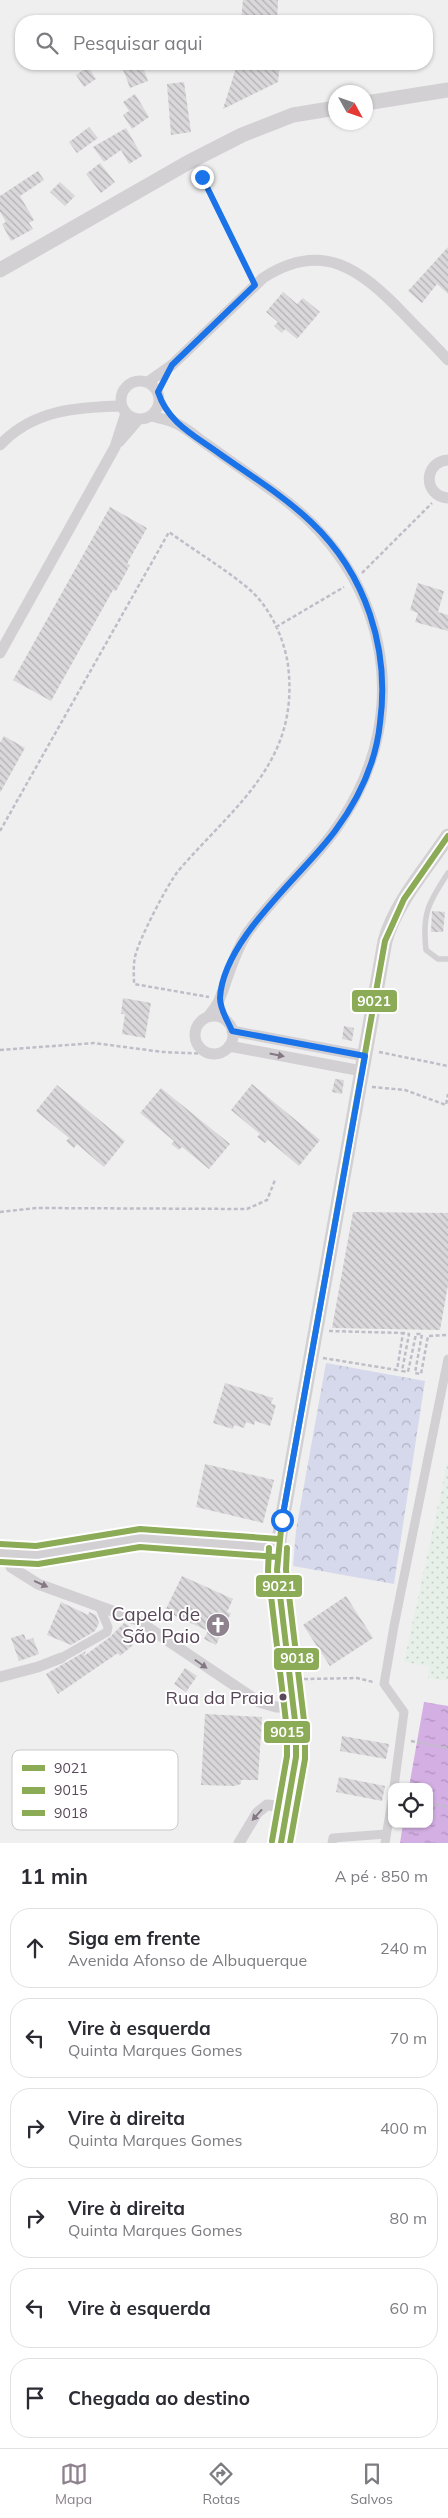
<!DOCTYPE html>
<html lang="pt">
<meta charset="utf-8">
<style>
body{margin:0;font-family:Mulish,sans-serif;background:#f2f2f3;color:#2b2b33}
.controls{position:absolute;right:15px;bottom:15px;display:grid;overflow:hidden;border-radius:10px;box-shadow:0 1px 4px #0004}
.controls button{width:45px;height:45px;display:grid;place-items:center;padding:0;border:0;border-bottom:1px solid #e1e1e2;background:#fff;color:#2b2b33;font:25px sans-serif}
.compass{position:absolute;left:328px;top:85px;width:45px;height:45px;border-radius:50%;background:#fff;box-shadow:0 1px 4px #0004;rotate:130deg}
.stop{position:absolute;width:15px;height:15px;margin:-11px;border:4px solid #1a73e8;border-radius:50%;background:#fff}
.stop.end{background:#1a73e8;border-color:#fff;box-shadow:0 1px 5px #0008}
.list{margin:0;padding:0;list-style:none}
h2{display:flex;justify-content:space-between;align-items:center;height:65px;margin:0;padding:0 20px;font-size:21px}
h2 small{font-size:16px;font-weight:400;color:#7c7c81}
.list li{display:grid;grid-template-columns:32px 1fr auto;gap:15px;align-items:center;box-sizing:border-box;height:80px;margin:0 10px 10px;padding:0 10px;border:1px solid #e1e1e2;border-radius:20px}
.list b{display:block;font-size:19px;white-space:nowrap}
.list p{margin:0;font-size:16px;white-space:nowrap;color:#7c7c81}
.list em{font-size:16px;font-style:normal;color:#7c7c81}
.icon{flex:none;width:28px;height:28px;fill:none;stroke:currentColor;stroke-width:2;stroke-linecap:round;stroke-linejoin:round}
.map{position:relative;flex:none;width:448px;height:1843px;overflow:hidden}
.search{position:absolute;background:#fff;box-shadow:0 1px 4px #0004;left:15px;right:15px;top:15px;height:55px;display:flex;align-items:center;gap:12px;box-sizing:border-box;padding:0 18px;border-radius:20px;color:#7c7c81;font-size:19px}
.sheet{height:605px;background:#fff}
nav{display:flex;justify-content:space-around;align-items:center;box-sizing:border-box;height:70px;border-top:1px solid #e1e1e2;background:#fff;font-size:14px;color:#7c7c81}
nav a{display:grid;justify-items:center;gap:2px}
nav .on{color:#8d828e}
.map>svg:first-child{display:block}
</style>
<div class="map">
<svg width="448" height="1843" viewBox="0 0 448 1843">
<defs>
<pattern id="forest-crowns" width="20" height="18" patternUnits="userSpaceOnUse" patternTransform="scale(1.25)"><rect width="20" height="18" fill="#d6d9ec"/><path d="M2 6a3 3 0 1 1 6 0M12 15a3 3 0 1 1 6 0" fill="none" stroke="#b0b2c2"/></pattern>
<pattern id="sand-dots" width="8" height="8" patternUnits="userSpaceOnUse" patternTransform="scale(1.25)"><rect width="8" height="8" fill="#e7f0e8"/><path d="M2 2h.1M6 6h.1" fill="none" stroke="#c8cfc9" stroke-width="1.8" stroke-linecap="round"/></pattern>
<pattern id="water-ripples" width="26" height="14" patternUnits="userSpaceOnUse" patternTransform="scale(1.25)"><rect width="26" height="14" fill="#d4afe4"/><path d="M2 4q2-2 4 0t4 0M15 11q2-2 4 0t4 0" fill="none" stroke="#af90bc"/></pattern>
<pattern id="building-back-hatch" width="6" height="6" patternUnits="userSpaceOnUse" patternTransform="scale(1.25)"><rect width="6" height="6" fill="#dad8da"/><path d="M-1 5l2 2M0 0l6 6M5-1l2 2" fill="none" stroke="#b4b1b4"/></pattern>
</defs>
<rect width="100%" height="100%" fill="#efefef"/>
<path fill="url(#forest-crowns)" d="M326,1363L425,1381L394,1584L293,1566L296,1530Z"/>
<path fill="url(#sand-dots)" d="M448,1459V1681L428,1678L429,1666L404,1662Z"/>
<path fill="url(#water-ripples)" d="M424,1702L448,1706V1843H400L403,1824H429V1787H409Z"/>
<path fill="url(#building-back-hatch)" d="M243,0H278L277,21H241Z
M121,64H142L148,81L130,88Z
M240,64H280L278,82L223,109L236,68L240,67Z
M88,67L96,79L84,87L76,75Z
M184,82L191,132L171,135L167,84Z
M135,94L149,117L132,129L123,115L129,111L123,102Z
M89,127L98,138L77,153L69,142Z
M126,128L142,156L129,164L121,150L104,162L93,147Z
M100,163L115,182L101,193L86,174Z
M38,171L44,180L20,196L34,220L29,223L33,229L11,241L2,224L6,222L0,212V196Z
M60,182L75,196L65,206L50,192Z
M448,247V294L437,284L422,303L408,291Z
M283,292L297,304L303,298L320,312L297,339L285,329L282,333L274,326L278,322L266,312Z
M110,507L147,528L127,564L130,565L116,591L113,590L51,701L13,680Z
M418,583L444,591L438,612L448,615V631L415,622L418,613L410,610Z
M4,736L25,748L0,793V743Z
M432,911L445,912L443,932H431Z
M123,998L151,1003L145,1038L122,1034L125,1014H121Z
M344,1026L354,1028L352,1041L342,1039Z
M335,1079L344,1080L342,1094L332,1092Z
M252,1084L320,1140L299,1166L268,1140L265,1143L257,1137L260,1134L231,1110Z
M57,1085L125,1141L104,1167L77,1144L74,1148L66,1141L69,1138L36,1111Z
M161,1088L230,1144L209,1169L182,1147L179,1150L171,1144L174,1141L140,1113Z
M353,1212L448,1213V1285L440,1330L332,1328Z
M225,1383L273,1398L271,1404L276,1405L270,1426L255,1421L254,1425L246,1422L244,1428L234,1425L233,1429L213,1423Z
M205,1464L274,1480L263,1523L196,1507Z
M182,1576L233,1599L227,1612L231,1613L216,1645L204,1639L208,1631L165,1611Z
M346,1596L373,1638L330,1666L303,1625Z
M61,1602L88,1615L89,1612L96,1615L99,1623L95,1631L71,1645L47,1635Z
M124,1623L128,1625L138,1637L131,1643L133,1645L120,1656L118,1653L58,1694L46,1674L86,1651L84,1656L110,1637Z
M24,1634L26,1640L33,1638L39,1654L19,1661L11,1638Z
M185,1668L197,1676L186,1692L174,1684Z
M205,1714L262,1717L258,1780H241V1784L234,1786L201,1785Z
M342,1736L389,1744L386,1759L340,1751Z
M339,1777L385,1786L382,1801L336,1792Z"/>
<g fill="none" stroke-linecap="round" stroke-linejoin="round">
<path stroke="#bfbec8" stroke-width="2.5" stroke-dasharray="4 2.5" stroke-linecap="butt" d="M202,177L250,275
M362,573L432,503
M276,627L344,587
M0,831L169,532C195,551 224,568 249,589C270,607 284,638 288,665C300,762 235,805 179,870C168,883 138,941 135,957C133,966 134,975 134,984L209,997
M0,1050L94,1043L163,1052L210,1054
M379,1052L448,1066
M372,1087L405,1090L446,1105L448,1094
M0,1212L36,1208L247,1209L267,1200L275,1180
M329,1331L403,1333
M323,1358L397,1370L403,1333L409,1334L402,1371L408,1372L416,1334H422L415,1373L421,1374L428,1336L448,1335
M304,1679L357,1678L373,1682
M411,1741L448,1748
M429,1803L448,1807"/>
<path stroke="#d3d0d4" stroke-width="5.5" d="M448,873C428,903 422,914 426,950L438,959H448"/>
<path stroke="#d3d0d4" stroke-width="9" d="M61,1658L107,1632L108,1627L99,1606
M394,1787L404,1712L384,1684L394,1626L448,1359
M332,1843L333,1838L386,1834
M385,1843L392,1801"/>
<path stroke="#d3d0d4" stroke-width="11" d="M121 400a19 19 0 1 1 38 0a19 19 0 1 1-38 0Z
M148,382L172,365L263,278C323,239 361,270 403,313C418,329 434,344 448,360
M151,416C158,418 166,419 173,422C184,426 195,436 205,443C229,460 253,477 277,494C385,571 416,707 342,820C315,862 274,894 246,935C233,955 229,976 220,998C218,1005 212,1011 208,1017
M119,442L139,419
M0,445C33,410 76,407 122,406
M448,460C423,462 423,496 448,498
M0,653L115,447L126,413
M195 1035a19 19 0 1 1 38 0a19 19 0 1 1-38 0Z
M232,1031L365,1056
M229,1046L362,1071
M8,1554L11,1567L38,1584L137,1620L259,1702L276,1707H294
M0,1677L38,1667L61,1658
M239,1843L257,1813L267,1805L287,1807"/>
<path stroke="#d3d0d3" stroke-width="15" d="M366,103L448,90
M0,270L189,162L242,135L293,115L336,108
M0,1553L37,1555L113,1541L140,1538L278,1548
M281,1843L296,1757V1729L277,1570L278,1548L282,1520L385,941C396,902 426,869 448,836"/>
<g stroke="#fff" stroke-width="10">
<path id="bus-1" d="M281,1843L296,1757V1729L277,1570L282,1520L385,941L404,899L448,836"/>
</g>
<g stroke="#fff" stroke-width="10">
<path id="bus-2" d="M269,1548L268,1571L287,1730V1756L272,1841
M0,1562L38,1564L140,1547L277,1557"/>
</g>
<g stroke="#fff" stroke-width="10">
<path id="bus-3" d="M0,1544L36,1546L140,1529L279,1539
M287,1548L286,1570L305,1729V1759L290,1843"/>
</g>
<use href="#bus-1" stroke="#8bab56" stroke-width="6"/>
<use href="#bus-2" stroke="#8bab56" stroke-width="6"/>
<use href="#bus-3" stroke="#8bab56" stroke-width="6"/>
</g>
<defs><path id="oneway-solid" d="M-6-.8H1V-3.2L6.5 0L1 3.2V.8H-6Z" transform="scale(1.25)"/></defs>
<g fill="#837884">
<use href="#oneway-solid" transform="translate(277 1055) rotate(11)"/>
<use href="#oneway-solid" transform="translate(41 1584) rotate(24)"/>
<use href="#oneway-solid" transform="translate(201 1664) rotate(35)"/>
<use href="#oneway-solid" transform="translate(257 1815) rotate(132)"/>
</g>
<g fill="none" stroke-linecap="round" stroke-linejoin="round">
<path stroke="#1a73e8" stroke-width="6" d="M202,177L255,285L172,365L158,392C168,423 194,435 220,454C251,476 284,496 311,522C366,574 390,649 380,723C376,762 358,800 335,831C301,877 223,939 220,998C220,1010 228,1021 232,1031L365,1056L282,1520"/>
</g>
<defs>
<g id="church-disc" transform="scale(1.25)"><circle r="9.5" fill="#8d828e" stroke="#fff"/><path d="M-1.2-6h2.4v3.5h3.3v2.4h-3.3V6h-2.4V-.1h-3.3v-2.4h3.3Z" fill="#fff"/></g>
</defs>
<g fill-rule="evenodd">
<use href="#church-disc" x="218" y="1625"/>
</g>
<circle fill="#584859" stroke="#fff" stroke-width="2" cx="283" cy="1697" r="4.5"/>
<g text-anchor="middle" dominant-baseline="central" stroke-width="4" stroke-linejoin="round" paint-order="stroke">
<g font-size="18" fill="#584859" stroke="#fff" text-anchor="end">
<text x="274" y="1697">Rua da Praia</text>
</g>
<g font-size="19" fill="#584859" stroke="#fff" text-anchor="end">
<text x="200" y="1614">Capela de<tspan x="200" dy="22">São Paio</tspan></text>
</g>
</g>
<rect x="12" y="1750" width="166" height="80" rx="8" fill="#fff" stroke="#cdc8cd" stroke-width="1"/>
<rect x="22" y="1765" width="23" height="6" fill="#8bab56"/>
<rect x="22" y="1787" width="23" height="7" fill="#8bab56"/>
<rect x="22" y="1810" width="23" height="6" fill="#8bab56"/>
<g font-size="14" fill="#584859">
<text x="54" y="1773">9021</text>
<text x="54" y="1795">9015</text>
<text x="54" y="1818">9018</text>
</g>
<g stroke="#fff" stroke-width="2">
<rect x="351" y="989" width="47" height="24" rx="5" fill="#8bab56"/>
<rect x="255" y="1574" width="48" height="24" rx="5" fill="#8bab56"/>
<rect x="273" y="1647" width="47" height="24" rx="5" fill="#8bab56"/>
<rect x="263" y="1720" width="48" height="24" rx="5" fill="#8bab56"/>
</g>
<g font-size="14" text-anchor="middle" font-weight="bold" fill="#fff">
<text x="374" y="1006">9021</text>
<text x="279" y="1591">9021</text>
<text x="297" y="1663">9018</text>
<text x="287" y="1737">9015</text>
</g>
</svg>
<div class="controls">
<button><svg class="icon" aria-label="locate" viewBox="0 0 24 24"><circle cx="12" cy="12" r="6"/><path d="M12 2v4M12 18v4M2 12h4M18 12h4"/></svg></button>
</div>
<svg class="compass" viewBox="-18 -18 36 36"><path d="M0-13l5 13h-10z" fill="#e53935"/><path d="M0 13l5-13h-10z" fill="#7c7c81"/></svg>
<div class="stop" style="left:282px;top:1520px"></div>
<div class="stop end" style="left:202px;top:177px"></div>
<div class="search"><svg class="icon" aria-label="search" viewBox="0 0 24 24"><circle cx="10" cy="10" r="6"/><path d="M15 15l6 6"/></svg>Pesquisar aqui</div>
</div>
<section class="sheet">
<h2>11 min<small>A pé · 850 m</small></h2>
<ul class="list">
<li><svg class="icon" aria-label="ahead" viewBox="0 0 24 24"><path d="M12 20V5M6 11l6-6 6 6"/></svg><div><b>Siga em frente</b><p>Avenida Afonso de Albuquerque</p></div><em>240 m</em></li>
<li><svg class="icon" aria-label="left" viewBox="0 0 24 24"><path d="M17 20v-9H6M10 6l-5 5 5 5"/></svg><div><b>Vire à esquerda</b><p>Quinta Marques Gomes</p></div><em>70 m</em></li>
<li><svg class="icon" aria-label="right" viewBox="0 0 24 24"><path d="M7 20v-9h11M14 6l5 5-5 5"/></svg><div><b>Vire à direita</b><p>Quinta Marques Gomes</p></div><em>400 m</em></li>
<li><svg class="icon" aria-label="right" viewBox="0 0 24 24"><path d="M7 20v-9h11M14 6l5 5-5 5"/></svg><div><b>Vire à direita</b><p>Quinta Marques Gomes</p></div><em>80 m</em></li>
<li><svg class="icon" aria-label="left" viewBox="0 0 24 24"><path d="M17 20v-9H6M10 6l-5 5 5 5"/></svg><div><b>Vire à esquerda</b></div><em>60 m</em></li>
<li><svg class="icon" aria-label="arrive" viewBox="0 0 24 24"><path d="M6 21V4h12l-3 4 3 4H6"/></svg><div><b>Chegada ao destino</b></div></li>
</ul>
</section>
<nav>
<a class="on"><svg class="icon" aria-label="map" viewBox="0 0 24 24"><path d="M3 6l6-2 6 2 6-2v14l-6 2-6-2-6 2zM9 4v14M15 6v14"/></svg>Mapa</a>
<a><svg class="icon" aria-label="directions" viewBox="0 0 24 24"><path d="M12 3l9 9-9 9-9-9zM9 14v-3h6M13 9l2 2-2 2"/></svg>Rotas</a>
<a><svg class="icon" aria-label="saved" viewBox="0 0 24 24"><path d="M7 4h10v16l-5-4-5 4z"/></svg>Salvos</a>
</nav>
